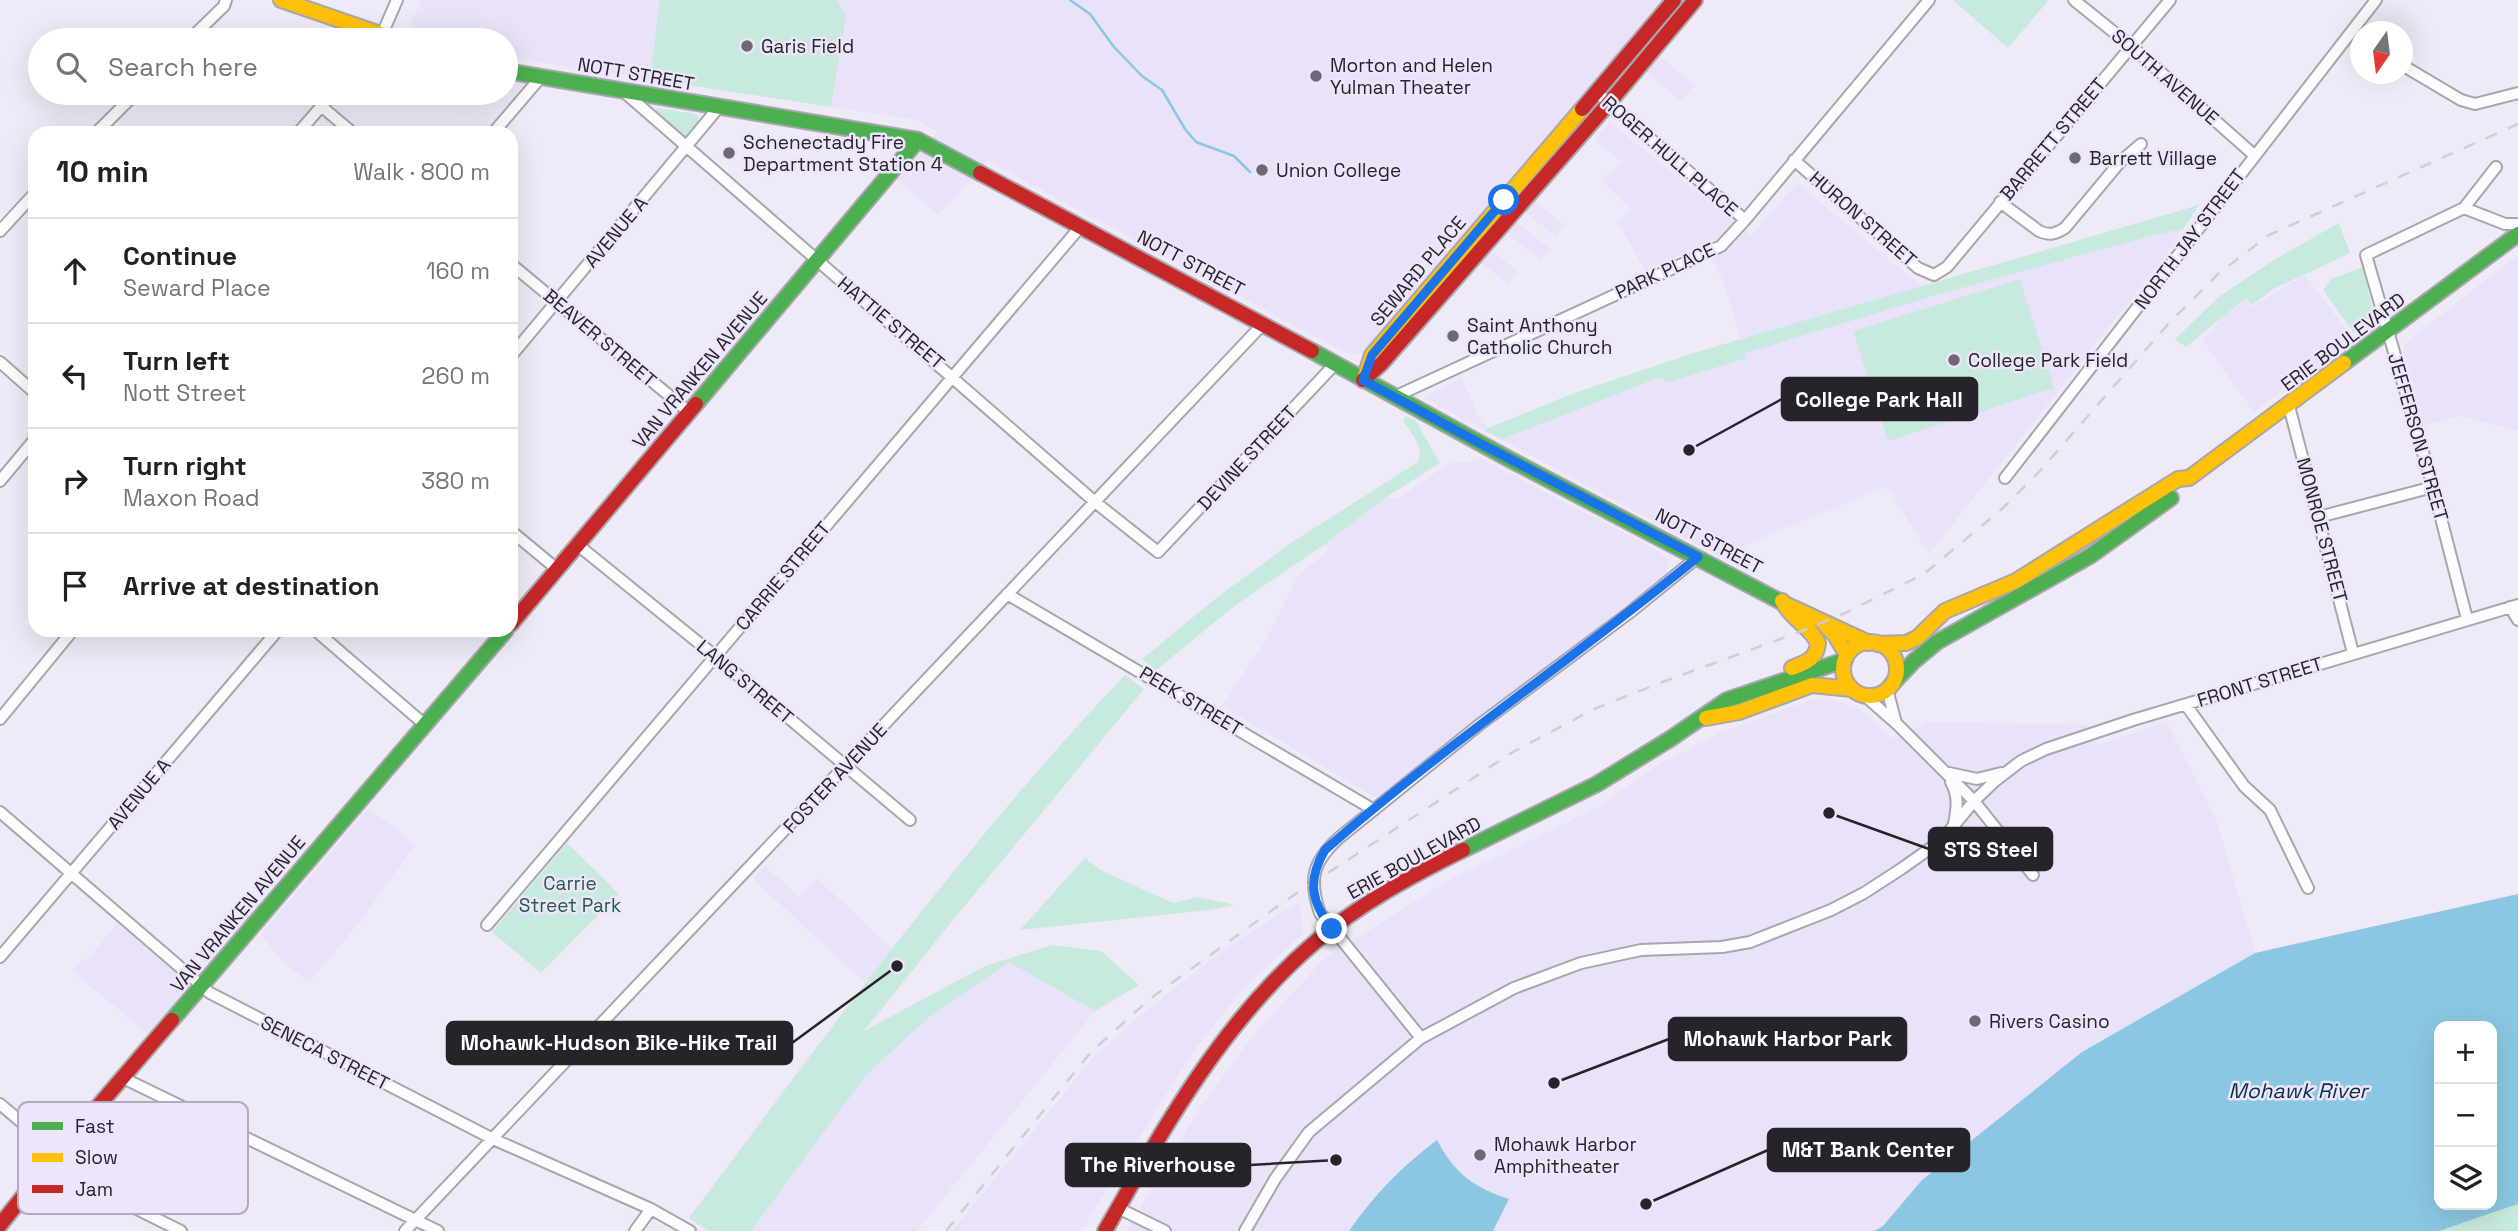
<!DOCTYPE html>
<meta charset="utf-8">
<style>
body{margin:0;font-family:"Space Grotesk",sans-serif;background:#f2f2f2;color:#202124}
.controls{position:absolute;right:21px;bottom:21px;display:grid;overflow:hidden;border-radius:14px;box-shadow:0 7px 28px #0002}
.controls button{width:63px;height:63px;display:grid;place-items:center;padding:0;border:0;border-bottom:2px solid #e0e0e0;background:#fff;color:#202124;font:35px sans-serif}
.compass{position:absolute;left:2350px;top:21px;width:63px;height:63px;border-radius:50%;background:#fff;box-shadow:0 7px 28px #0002;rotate:194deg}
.stop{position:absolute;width:21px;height:21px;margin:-16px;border:5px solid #1a73e8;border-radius:50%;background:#fff}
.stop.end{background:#1a73e8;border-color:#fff;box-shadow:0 2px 7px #0008}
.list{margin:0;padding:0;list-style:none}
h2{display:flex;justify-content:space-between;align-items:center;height:91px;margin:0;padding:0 28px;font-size:30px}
h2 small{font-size:23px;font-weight:400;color:#757577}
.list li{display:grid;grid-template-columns:46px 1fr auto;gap:21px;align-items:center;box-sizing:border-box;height:105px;padding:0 28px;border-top:2px solid #e0e0e0}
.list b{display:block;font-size:26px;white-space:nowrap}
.list p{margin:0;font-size:23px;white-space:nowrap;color:#757577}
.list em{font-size:23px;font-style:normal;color:#757577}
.icon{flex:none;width:38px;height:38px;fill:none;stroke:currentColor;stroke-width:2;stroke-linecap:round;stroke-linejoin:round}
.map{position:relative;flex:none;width:2518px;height:1231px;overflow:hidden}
.search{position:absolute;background:#fff;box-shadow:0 7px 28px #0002;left:28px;top:28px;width:490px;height:77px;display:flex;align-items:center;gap:18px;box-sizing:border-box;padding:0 24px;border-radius:38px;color:#757577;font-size:26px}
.panel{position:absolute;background:#fff;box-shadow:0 7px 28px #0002;left:28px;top:126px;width:490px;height:511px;border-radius:21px}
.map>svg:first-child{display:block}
</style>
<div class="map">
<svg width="2518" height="1231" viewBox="0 0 2518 1231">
<rect width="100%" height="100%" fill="#eeeaf7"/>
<path fill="#e9e2f8" d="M421,0H1664L1635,35L1694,85L1681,101L1621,51L1511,181L1565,226L1556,237L1501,192L1493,203L1550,249L1541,260L1483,214L1468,231L1518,272L1508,284L1457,244L1364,353L1348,354L988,161L938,215L897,179L937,132L918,120L506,57V40H449L409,27Z
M1610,122L1751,236L1797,183L1933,296L2154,235L2183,229L2177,241L1929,554L1887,486L1718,556L1427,399V395L1461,379L1482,423L1509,437L1660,377L1746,358L1726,288L1706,243L1645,271L1618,222L1632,209L1601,181L1622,162L1595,140Z
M2518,255V431L2458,416L2423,426L2403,345Z
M2305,275L2352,338L2254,412L2203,341L2222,318L2245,300L2252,307Z
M1483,460L1658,551L1670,560L1665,574L1632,603L1379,799L1222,706L1266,640L1297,577L1329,550L1325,544L1388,496L1397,499L1450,463Z
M1831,699L1861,710L1893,739L1927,722L2087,725L2097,745L2166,722L2216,819L2255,953L2082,1052L1922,1180L1883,1226L1874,1231H1126L1199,1109L1257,1031L1324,959L1446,882L1593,810L1662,763L1722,732L1810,700Z
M367,810L396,827L414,846L362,919L310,981L287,966L261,935Z
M765,866L799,897L817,878L892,949L865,983L753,879Z
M1299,902L1303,933L1243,989L1191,1054L1081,1231H952L1093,1058L1141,1015L1226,948Z
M117,924L190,984L148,1034L72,971L82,959L86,962Z
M1009,962L1095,1011L917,1231H751L866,1075L927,1019Z"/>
<path fill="#c8e9dd" d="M660,0H837L846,14L831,107L650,79Z
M1953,0H2046L2048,1L2008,48Z
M658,108L695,114L698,117L699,124L686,139L656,113L655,109Z
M2199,205L2183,229L2154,235L1933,296L1745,353L1746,358L1669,382L1660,377L1508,437L1501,439L1484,430L1569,395L1697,352Z
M2339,223L2350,253L2273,289L2252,305L2246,298L2186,347L2175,339L2219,297L2272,261Z
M2363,267L2374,317L2354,333L2323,290L2331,279Z
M2020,279L2054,388L1888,441L1853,331Z
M1406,416L1415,420L1440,463L1388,496L1325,544L1237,604L1156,670L1142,659L1224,592L1294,541L1418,462C1424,446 1412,434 1403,421Z
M1125,675L1144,689L944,931L864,1031L985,966L1052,945L1101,951L1139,985L1095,1011L1009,962L927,1019L866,1075L751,1231H709L689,1218C828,1032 965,843 1125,675Z
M567,843L619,894L541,973L492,932Z
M1085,858L1102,871L1173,903L1197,897L1235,905L1209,910L1020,930Z
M2518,1204V1231H2439Z"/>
<path fill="#8bc7e2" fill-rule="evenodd" d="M2518,894V1204L2439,1231H1874L1883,1226L1922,1180L2082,1052L2255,953ZM2439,1026H2492V1205H2439Z
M1437,1140C1455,1174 1473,1187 1509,1199L1493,1231H1349C1374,1195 1402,1166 1437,1140Z"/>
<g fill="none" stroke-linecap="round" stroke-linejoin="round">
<path stroke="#8bc7e2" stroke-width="2.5" d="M1070,0L1090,14L1114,47L1142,76L1162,90L1185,129L1196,142L1234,156L1250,172"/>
<g stroke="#a8a5af" stroke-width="14">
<path id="street" d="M2074,0L2131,46L2254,155
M380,39L397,0
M189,40L224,6L226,0
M2402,65L2461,100L2475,104L2518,93
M624,92L1095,502L1158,552L1335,364
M1596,92L1745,220
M321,106L353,133
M96,133L136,93
M298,133L333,93
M493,133L541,77
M1794,160L1918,268L1934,275L1947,267L2170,0
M2000,202L2039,231C2050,236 2055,234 2065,228L2120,162L2141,144
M2464,208L2505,224H2518
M0,231L35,193
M511,264L689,412
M511,356L719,107
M0,362L35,393
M1394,397L1721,246L1745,220L1929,0
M2289,406L2353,653
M2005,478L2376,0
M0,481L35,439
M2319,517L2433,487
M511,531L558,570
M579,546L715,656L910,820
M1007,594L1374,810
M2510,607L2518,620
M2467,619L2433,487L2366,255L2464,208L2496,167
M315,630L424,724
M1887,689L1896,723
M1864,695L1898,725L1974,801L2033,875
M2186,705L2244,786L2270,810L2308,888
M0,719L73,630
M1949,773L1977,779L2001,773
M1951,782C1959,796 1957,809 1954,824
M0,812L210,993L493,1139L651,1209L690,1231
M487,925L1081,226
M0,957L278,630
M1421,1038L1320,913C1308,879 1313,861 1340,837L1479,725L1629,613L1698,557
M123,1078L438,1231
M0,1104L58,1153
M48,1165L181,1231
M1118,1208L1165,1231
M405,1231L1263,324
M635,1231L651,1209
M1245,1231L1275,1179L1309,1132L1421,1038L1514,988L1581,963L1641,950L1722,947L1750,942L1831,910L1864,893L1901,869L1942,840L1974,801L1995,781L2021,761L2046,749L2133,720L2518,605"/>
</g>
<g stroke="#a8a5af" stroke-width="18">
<path id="fast" d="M506,71L918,140L980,173
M1312,351L1509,459L1787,605
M2344,363L2518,234
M696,404L918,140
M1891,685L1914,661L1937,642L2090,556L2171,498
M1463,850L1597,784L1670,739L1727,700L1845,660
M172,1020L506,630"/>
</g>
<g stroke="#a8a5af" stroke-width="18">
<path id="slow" d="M281,0L398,40
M1365,376L1372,355L1582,109
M1782,601C1793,621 1811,627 1818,643C1817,659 1805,663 1792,668
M1787,605L1869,643
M1826,626L1835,635L1847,655
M1843 669a27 27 0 1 1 54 0a27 27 0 1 1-54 0Z
M1877,644L1906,643L1917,638L1945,611L2016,581L2178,479L2189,478L2344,363
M1706,718L1739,712L1812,685L1852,689"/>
</g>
<g stroke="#a8a5af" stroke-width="18">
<path id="jam" d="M1582,109L1674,0
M980,173L1312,351
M1363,380L1381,364L1608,104L1695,0
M511,624L696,404
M0,1225L58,1153L172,1020
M1105,1231C1164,1127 1223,1021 1314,943C1359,904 1411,876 1463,850"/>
</g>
<use href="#street" stroke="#fcfcfe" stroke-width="10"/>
<use href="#fast" stroke="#4caf50" stroke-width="14"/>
<use href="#slow" stroke="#ffc107" stroke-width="14"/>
<use href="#jam" stroke="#c62828" stroke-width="14"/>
<path stroke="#cfced2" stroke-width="2.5" stroke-dasharray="12 12" stroke-linecap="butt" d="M946,1231L1091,1052L1151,998L1282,903L1513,752L1594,709L1665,681L1797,633L1845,613L1924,574L2003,508L2038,473L2170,322L2218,274L2269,235L2518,124"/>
</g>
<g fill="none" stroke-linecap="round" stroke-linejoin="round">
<path stroke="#1a73e8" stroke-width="9" d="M1332,929C1311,902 1307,880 1325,850C1444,746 1576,657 1698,557L1483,445L1363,380L1372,355L1504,200"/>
</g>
<g fill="#6c6972" stroke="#ede5fc" stroke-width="2.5">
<circle cx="747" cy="46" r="7"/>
<circle cx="1316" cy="76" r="7"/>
<circle cx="729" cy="153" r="7"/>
<circle cx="2075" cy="158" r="7"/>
<circle cx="1262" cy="170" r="7"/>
<circle cx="1453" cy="336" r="7"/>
<circle cx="1954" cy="360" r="7"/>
<circle cx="1975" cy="1021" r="7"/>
<circle cx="1480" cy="1155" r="7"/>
</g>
<g text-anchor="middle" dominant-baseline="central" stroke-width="5" stroke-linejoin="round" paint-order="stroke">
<g font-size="19" fill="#26232b" stroke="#ede5fc" text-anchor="start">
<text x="761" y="46">Garis Field</text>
<text x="1330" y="65">Morton and Helen<tspan x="1330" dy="22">Yulman Theater</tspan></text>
<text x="743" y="142">Schenectady Fire<tspan x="743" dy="22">Department Station 4</tspan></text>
<text x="2089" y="158">Barrett Village</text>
<text x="1276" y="170">Union College</text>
<text x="1467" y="325">Saint Anthony<tspan x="1467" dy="22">Catholic Church</tspan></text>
<text x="1968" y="360">College Park Field</text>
<text x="1989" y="1021">Rivers Casino</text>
<text x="1494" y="1144">Mohawk Harbor<tspan x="1494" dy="22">Amphitheater</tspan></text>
</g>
<g font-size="19" fill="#26232b" stroke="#ede5fc">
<text transform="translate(636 74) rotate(10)">NOTT STREET</text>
<text transform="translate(2165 77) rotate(41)">SOUTH AVENUE</text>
<text transform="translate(2053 139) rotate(-50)">BARRETT STREET</text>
<text transform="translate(1670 156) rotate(41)">ROGER HULL PLACE</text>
<text transform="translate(1863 219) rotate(41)">HURON STREET</text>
<text transform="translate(616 232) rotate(-50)">AVENUE A</text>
<text transform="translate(2190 239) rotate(-53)">NORTH JAY STREET</text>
<text transform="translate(1191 263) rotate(28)">NOTT STREET</text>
<text transform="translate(1418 271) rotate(-50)">SEWARD PLACE</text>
<text transform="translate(1665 271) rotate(-25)">PARK PLACE</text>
<text transform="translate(891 323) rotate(40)">HATTIE STREET</text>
<text transform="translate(600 338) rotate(40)">BEAVER STREET</text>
<text transform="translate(2343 342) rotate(-37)">ERIE BOULEVARD</text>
<text transform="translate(700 370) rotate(-50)">VAN VRANKEN AVENUE</text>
<text transform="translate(2418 437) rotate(74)">JEFFERSON STREET</text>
<text transform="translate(1247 458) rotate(-47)">DEVINE STREET</text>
<text transform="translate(2322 530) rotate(75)">MONROE STREET</text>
<text transform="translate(1709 541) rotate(28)">NOTT STREET</text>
<text transform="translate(783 576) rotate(-50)">CARRIE STREET</text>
<text transform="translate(745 682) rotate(40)">LANG STREET</text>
<text transform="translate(2260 682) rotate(-17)">FRONT STREET</text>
<text transform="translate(1191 701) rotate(31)">PEEK STREET</text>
<text transform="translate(835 778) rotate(-47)">FOSTER AVENUE</text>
<text transform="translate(139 794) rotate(-50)">AVENUE A</text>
<text transform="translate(1414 858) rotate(-29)">ERIE BOULEVARD</text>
<text transform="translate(238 914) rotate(-50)">VAN VRANKEN AVENUE</text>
<text transform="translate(325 1053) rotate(27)">SENECA STREET</text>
</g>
<g font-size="19" fill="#225e45" stroke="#ede5fc">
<text x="570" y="883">Carrie<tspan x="570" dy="22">Street Park</tspan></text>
</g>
<g font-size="21" font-style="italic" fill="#06303e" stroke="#ede5fc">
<text x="2298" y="1090">Mohawk River</text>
</g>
</g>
<rect x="18" y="1102" width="230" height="112" rx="10" fill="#ede5fc" stroke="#b1abbd" stroke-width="2"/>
<rect x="32" y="1122" width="31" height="8" fill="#4caf50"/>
<rect x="32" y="1153" width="31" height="9" fill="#ffc107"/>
<rect x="32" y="1185" width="31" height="8" fill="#c62828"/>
<g font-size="19" fill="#26232b">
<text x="75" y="1133">Fast</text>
<text x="75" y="1164">Slow</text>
<text x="75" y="1196">Jam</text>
</g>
<path fill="none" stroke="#26232b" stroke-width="2.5" d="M1689 450L1782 399M1829 813L1929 849M1554 1083L1669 1039M897 966L792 1043M1646 1204L1768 1150M1336 1160L1250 1165"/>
<g fill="#26232b" stroke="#ede5fc" stroke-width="2.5">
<circle cx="1689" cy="450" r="7"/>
<circle cx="1829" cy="813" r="7"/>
<circle cx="1554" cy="1083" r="7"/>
<circle cx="897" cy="966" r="7"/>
<circle cx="1646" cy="1204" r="7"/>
<circle cx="1336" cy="1160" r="7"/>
</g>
<g fill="#26232b" stroke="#26232b" stroke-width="2.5">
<rect x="1782" y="378" width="195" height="42" rx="7"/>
<rect x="1929" y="828" width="123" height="42" rx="7"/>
<rect x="1669" y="1018" width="237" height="42" rx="7"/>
<rect x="447" y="1022" width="345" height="42" rx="7"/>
<rect x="1768" y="1129" width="201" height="42" rx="7"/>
<rect x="1066" y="1144" width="184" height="42" rx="7"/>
</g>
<g font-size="21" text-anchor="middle" font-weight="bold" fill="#fff">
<text x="1879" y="407">College Park Hall</text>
<text x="1991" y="857">STS Steel</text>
<text x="1788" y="1046">Mohawk Harbor Park</text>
<text x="619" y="1050">Mohawk-Hudson Bike-Hike Trail</text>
<text x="1868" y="1157">M&amp;T Bank Center</text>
<text x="1158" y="1172">The Riverhouse</text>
</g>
</svg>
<div class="controls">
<button>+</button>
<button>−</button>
<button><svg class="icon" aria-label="layers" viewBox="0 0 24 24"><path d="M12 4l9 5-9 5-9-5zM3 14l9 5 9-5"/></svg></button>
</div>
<svg class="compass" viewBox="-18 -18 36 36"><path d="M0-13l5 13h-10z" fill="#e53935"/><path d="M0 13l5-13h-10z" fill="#757577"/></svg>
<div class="stop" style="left:1504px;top:200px"></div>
<div class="stop end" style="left:1332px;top:929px"></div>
<div class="search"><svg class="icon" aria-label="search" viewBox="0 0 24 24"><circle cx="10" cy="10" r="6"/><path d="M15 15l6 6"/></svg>Search here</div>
<section class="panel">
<h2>10 min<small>Walk · 800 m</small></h2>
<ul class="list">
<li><svg class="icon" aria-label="ahead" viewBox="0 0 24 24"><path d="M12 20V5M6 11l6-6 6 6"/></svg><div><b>Continue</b><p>Seward Place</p></div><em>160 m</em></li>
<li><svg class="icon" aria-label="left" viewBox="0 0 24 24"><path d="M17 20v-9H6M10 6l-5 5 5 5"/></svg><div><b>Turn left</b><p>Nott Street</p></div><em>260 m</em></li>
<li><svg class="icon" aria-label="right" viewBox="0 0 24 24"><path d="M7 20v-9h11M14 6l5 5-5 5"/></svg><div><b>Turn right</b><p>Maxon Road</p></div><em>380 m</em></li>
<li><svg class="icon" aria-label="arrive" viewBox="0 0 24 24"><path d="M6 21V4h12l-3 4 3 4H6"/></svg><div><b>Arrive at destination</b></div></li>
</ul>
</section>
</div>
